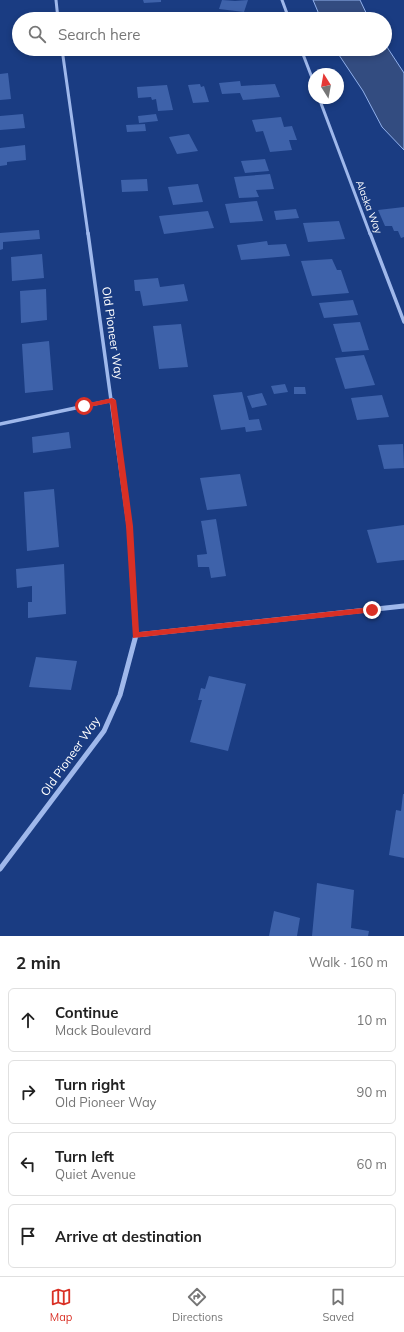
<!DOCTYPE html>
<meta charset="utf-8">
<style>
body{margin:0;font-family:Mulish,sans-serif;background:#f6f6f6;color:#222}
.compass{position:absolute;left:308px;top:68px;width:36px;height:36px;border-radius:50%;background:#fff;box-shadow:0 2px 6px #0003;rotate:349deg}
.stop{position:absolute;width:12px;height:12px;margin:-9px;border:3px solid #d93025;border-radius:50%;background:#fff}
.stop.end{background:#d93025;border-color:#fff;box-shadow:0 1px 4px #0008}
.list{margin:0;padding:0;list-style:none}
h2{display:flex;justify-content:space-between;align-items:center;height:52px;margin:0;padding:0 16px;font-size:17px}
h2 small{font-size:13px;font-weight:400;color:#767676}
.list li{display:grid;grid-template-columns:26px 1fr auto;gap:12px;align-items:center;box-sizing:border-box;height:64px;margin:0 8px 8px;padding:0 8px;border:1px solid #e0e0e0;border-radius:6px}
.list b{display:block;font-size:15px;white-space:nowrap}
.list p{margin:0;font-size:13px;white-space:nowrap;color:#767676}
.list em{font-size:13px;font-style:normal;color:#767676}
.icon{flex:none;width:22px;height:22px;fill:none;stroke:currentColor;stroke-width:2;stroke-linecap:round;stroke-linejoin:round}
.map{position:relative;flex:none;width:404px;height:936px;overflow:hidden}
.search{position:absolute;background:#fff;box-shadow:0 2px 6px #0003;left:12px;right:12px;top:12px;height:44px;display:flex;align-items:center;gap:10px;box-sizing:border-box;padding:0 14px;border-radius:22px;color:#767676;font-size:15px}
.sheet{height:340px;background:#fff}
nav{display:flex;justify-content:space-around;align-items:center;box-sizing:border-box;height:56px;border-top:1px solid #e0e0e0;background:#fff;font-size:11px;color:#767676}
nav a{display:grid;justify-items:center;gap:2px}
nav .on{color:#d93025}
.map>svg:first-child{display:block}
</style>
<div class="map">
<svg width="404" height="936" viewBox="0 0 404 936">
<rect width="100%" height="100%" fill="#1a3c82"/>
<path fill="#334c80" stroke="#91b1ed" d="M313,0H360L369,19H321Z
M385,44L404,73V150L382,127L363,91L335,49H385Z"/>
<path fill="#3e62aa" d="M143,0H161V2L144,3Z
M222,0L235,1L248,0L244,12L219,9Z
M153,15L154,19H143L142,16Z
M246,17L247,19H226V18Z
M8,73L11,99L0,100V74Z
M240,81L241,86L275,84L280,97L243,100L240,93L222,94L219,83Z
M200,84L201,87L204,86L209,102L193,103L188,85Z
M167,85L173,110L158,111L156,99L152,100L151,97L138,98L137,87Z
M23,114L25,128L0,130V116Z
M156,114L158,121L139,123L138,116Z
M281,117L284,127L292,126L297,140H289L292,150L270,152L263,131L256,132L252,120Z
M145,124L146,131L127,132L126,125Z
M189,134L198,151L177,154L169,137Z
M25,145L26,160L7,162V165L0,166V148Z
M265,159L269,171L245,173L241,161Z
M270,174L274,189L256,190L259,197L239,198L234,177Z
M147,179L148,191L122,192L121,180Z
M198,184L203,202L173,205L168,187Z
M257,201L263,221L230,223L225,204Z
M404,207V237L401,238L398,231H394L392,226H385L378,210Z
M296,209L299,218L276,220L274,211Z
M208,211L214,228L164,234L159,216Z
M339,221L345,239L308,242L303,223Z
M39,230L40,239L3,242V249L0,250V233Z
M267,241L268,245L286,244L290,256L241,260L237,245Z
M42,254L44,278L12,281L11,257Z
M332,259L337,270H341L349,293L312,296L301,261Z
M158,278L160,287L184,284L188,301L143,306L140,291H135L134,280Z
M46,289L47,320L21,323L20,291Z
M353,300L358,315L324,318L319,303Z
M360,322L369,350L342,352L333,324Z
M181,324L188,367L159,369L153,326Z
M49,341L53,390L25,393L22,344Z
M364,355L375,385L345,389L335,358Z
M285,384L288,392L274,394L271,386Z
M294,387H305L306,394H294Z
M242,392L249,420L259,419L262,430L246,432L245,427L221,430L213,395Z
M262,393L267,405L252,408L247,396Z
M382,395L389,417L357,420L351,398Z
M69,432L71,448L33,453L32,437Z
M403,444L404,468L384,469L378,445Z
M240,474L247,506L207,510L200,478Z
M54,489L59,547L27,551L24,492Z
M216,519L226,576L211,578L209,567H198L197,555L207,554L201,521Z
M404,525V560L377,563L367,530Z
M64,564L66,614L28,618V602H32V586L17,588L16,569Z
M36,657L77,661L71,690L29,687Z
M209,676L246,684L228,751L190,742L202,700H198L201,688L205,689Z
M403,794H404V858L389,855L396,810L401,811Z
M317,883L354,890L351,928L369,931L368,936H312Z
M274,911L300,918L297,936H269Z"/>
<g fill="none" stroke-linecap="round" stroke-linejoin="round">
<path stroke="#9fb8eb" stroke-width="3" d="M56,0L58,19
M282,0L289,19
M62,49L88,234
M301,49L314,83
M63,52L104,49
M319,98L370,234"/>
<path stroke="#9fb8eb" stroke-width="3.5" d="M88,233L130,538
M370,233L404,322
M0,424L113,400"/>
<path stroke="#9fb8eb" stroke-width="5" d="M136,635L404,606
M0,869L104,731L120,695L136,635L130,537"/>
</g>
<path fill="#d93025" d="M112,398L116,400L133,526L139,632L372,607L376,610L375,612L133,638L126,526L110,403L84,408L81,406L84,404Z"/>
<g text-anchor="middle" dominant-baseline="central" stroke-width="3" stroke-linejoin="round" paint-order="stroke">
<g font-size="10" fill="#fff" stroke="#1a3c82">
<text transform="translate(369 207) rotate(69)">Alaska Way</text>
</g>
<g font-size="12" fill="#fff" stroke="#1a3c82">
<text transform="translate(113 333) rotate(82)">Old Pioneer Way</text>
<text transform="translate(70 756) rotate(-55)">Old Pioneer Way</text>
</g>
</g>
</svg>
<svg class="compass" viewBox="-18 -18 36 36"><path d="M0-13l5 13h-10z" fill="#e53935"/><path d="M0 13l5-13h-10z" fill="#767676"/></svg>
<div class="stop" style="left:84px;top:406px"></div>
<div class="stop end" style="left:372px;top:610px"></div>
<div class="search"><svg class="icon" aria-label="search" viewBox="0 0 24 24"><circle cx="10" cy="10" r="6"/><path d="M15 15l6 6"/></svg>Search here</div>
</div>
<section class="sheet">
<h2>2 min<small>Walk · 160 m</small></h2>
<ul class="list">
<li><svg class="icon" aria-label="ahead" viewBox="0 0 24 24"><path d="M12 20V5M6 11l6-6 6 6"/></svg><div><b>Continue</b><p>Mack Boulevard</p></div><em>10 m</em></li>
<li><svg class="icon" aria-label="right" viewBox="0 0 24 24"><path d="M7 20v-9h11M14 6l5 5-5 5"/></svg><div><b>Turn right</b><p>Old Pioneer Way</p></div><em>90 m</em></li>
<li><svg class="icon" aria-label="left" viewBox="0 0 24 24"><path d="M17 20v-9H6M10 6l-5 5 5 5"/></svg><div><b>Turn left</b><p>Quiet Avenue</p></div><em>60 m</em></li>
<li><svg class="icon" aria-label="arrive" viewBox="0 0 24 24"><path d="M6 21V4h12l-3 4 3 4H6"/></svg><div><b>Arrive at destination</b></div></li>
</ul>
</section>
<nav>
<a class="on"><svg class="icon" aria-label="map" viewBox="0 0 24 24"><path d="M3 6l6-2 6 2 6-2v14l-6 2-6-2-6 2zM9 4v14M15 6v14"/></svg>Map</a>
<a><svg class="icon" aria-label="directions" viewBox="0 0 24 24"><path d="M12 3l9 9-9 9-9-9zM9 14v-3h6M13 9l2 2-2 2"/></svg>Directions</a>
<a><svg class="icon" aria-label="saved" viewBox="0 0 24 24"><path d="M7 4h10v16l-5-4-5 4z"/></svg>Saved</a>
</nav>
